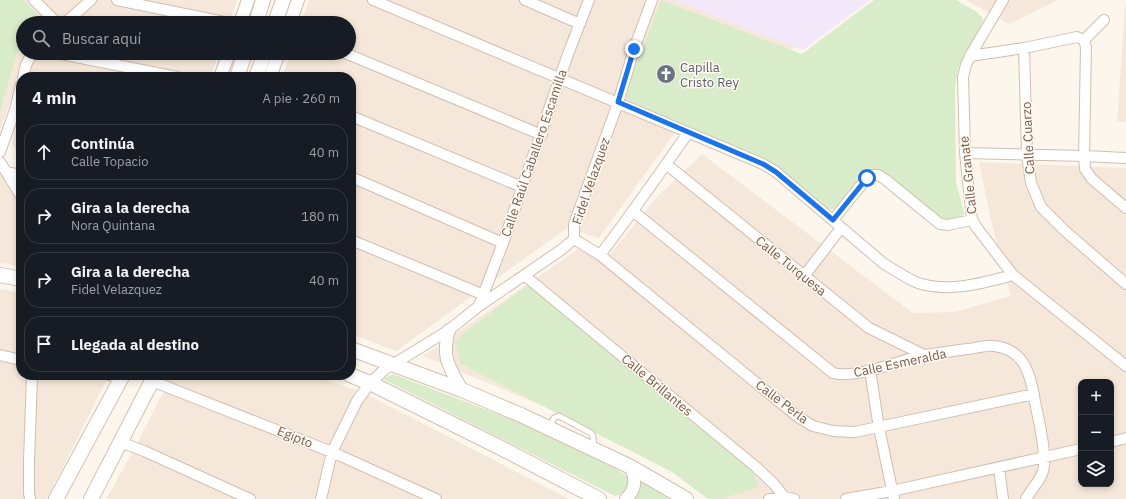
<!DOCTYPE html>
<html lang="es">
<meta charset="utf-8">
<style>
body{margin:0;font-family:"IBM Plex Sans",sans-serif;background:#242831;color:#f1f3f6}
.controls{position:absolute;right:12px;bottom:12px;display:grid;overflow:hidden;border-radius:8px;box-shadow:0 2px 6px #0003}
.controls button{width:36px;height:36px;display:grid;place-items:center;padding:0;border:0;border-bottom:1px solid #363941;background:#171b24;color:#f1f3f6;font:20px sans-serif}
.stop{position:absolute;width:12px;height:12px;margin:-9px;border:3px solid #1a73e8;border-radius:50%;background:#fff}
.stop.end{background:#1a73e8;border-color:#fff;box-shadow:0 1px 4px #0008}
.list{margin:0;padding:0;list-style:none}
h2{display:flex;justify-content:space-between;align-items:center;height:52px;margin:0;padding:0 16px;font-size:17px}
h2 small{font-size:13px;font-weight:400;color:#9ea1a6}
.list li{display:grid;grid-template-columns:26px 1fr auto;gap:12px;align-items:center;box-sizing:border-box;height:56px;margin:0 8px 8px;padding:0 8px;border:1px solid #363941;border-radius:16px}
.list b{display:block;font-size:15px;white-space:nowrap}
.list p{margin:0;font-size:13px;white-space:nowrap;color:#9ea1a6}
.list em{font-size:13px;font-style:normal;color:#9ea1a6}
.icon{flex:none;width:22px;height:22px;fill:none;stroke:currentColor;stroke-width:2;stroke-linecap:round;stroke-linejoin:round}
.map{position:relative;flex:none;width:1126px;height:499px;overflow:hidden}
.search{position:absolute;background:#171b24;box-shadow:0 2px 6px #0003;left:16px;top:16px;width:340px;height:44px;display:flex;align-items:center;gap:10px;box-sizing:border-box;padding:0 14px;border-radius:22px;color:#9ea1a6;font-size:15px}
.panel{position:absolute;background:#171b24;box-shadow:0 2px 6px #0003;left:16px;top:72px;width:340px;height:308px;border-radius:16px}
.map>svg:first-child{display:block}
</style>
<div class="map">
<svg width="1126" height="499" viewBox="0 0 1126 499">
<rect width="100%" height="100%" fill="#fdf6ec"/>
<path fill="#f5e8da" fill-rule="evenodd" d="M0,0H237L229,23H43L48,3L40,23H23V53H29L0,130Z
M309,0H861L676,131L599,238L567,228L396,351L351,334V77H282L291,53H349V23H301Z
M966,0H1058L1009,24Z
M1126,2V122H1117L1125,5Z
M35,53H219L210,77H29Z
M21,107V160L12,143Z
M0,153L21,197V266L0,263Z
M702,154L913,313L955,312L1011,296L991,220L979,162L1126,168V499H722L672,460L423,356L580,248L602,264L657,197ZM1081,382H1111V484H1081Z
M0,289L21,293V375H109L47,499H0Z
M172,375H309L360,391L569,499H106L136,446Z"/>
<path fill="#f3e8fa" d="M674,0H870L803,50Z"/>
<path fill="#d8ecc9" d="M0,0H23L44,21L42,23H23V45L17,52L0,112Z
M661,0L802,54L874,0H956L977,12L983,18L982,24L958,68L955,88L956,182L964,212L963,217L960,220L941,221L874,169L869,170L834,209H830L826,208L758,158L630,102L626,96L627,89Z
M527,285L753,470L759,487L721,499H708L672,472L461,364L455,340Z
M393,374L560,438L628,476L631,482L624,494L615,496L383,379Z
M640,479L677,499H633Z"/>
<g fill="none" stroke-linecap="round" stroke-linejoin="round">
<g stroke="#d1beb0" stroke-width="7">
<path id="service" d="M549,427L554,418L559,416L561,417L591,433L593,436L594,447"/>
</g>
<g stroke="#d1beb0" stroke-width="12">
<path id="minor" d="M34,0L57,23
M117,0L229,23
M373,0L763,164L776,172L883,263C894,270 906,278 918,283C950,293 983,283 1013,275
M525,0L580,24
M1003,0L970,56L966,65L963,77L965,153L972,220L977,228L1013,275L1126,366
M65,23L91,0
M1084,40L1086,47L1084,156L1085,169L1092,179L1126,208
M1084,40L1104,20
M1024,48L1027,155L1031,183L1041,207L1064,230L1126,284
M56,53L177,77
M345,53L542,135
M970,56L1024,48L1077,37L1084,40
M23,77L26,65L32,53
M351,116L522,187
M0,152L15,110L21,85
M965,153L1084,156L1126,158
M0,162L21,196
M666,164L869,328L924,355
M6,172L21,175
M351,177L503,243
M634,212L833,373C857,379 900,360 925,355C939,353 953,351 967,349C976,348 986,345 994,346C1025,349 1031,376 1035,402C1038,418 1049,460 1042,474C1038,483 1031,490 1026,499
M833,220L867,178L872,175H878L886,180L940,224L948,225L972,220
M574,239L600,255L798,417L813,426L833,431L855,432L1034,394
M574,239V224L618,103L634,49L652,0
M351,240L484,295
M600,255C631,215 659,174 688,133
M524,275L756,467L774,484L786,499
M804,276L841,228
M479,306L503,243L568,54L589,0
M0,355L21,360
M870,370L879,428L894,499
M109,375L121,377
M152,381L332,452L436,499
M120,442L144,451L250,499
M1111,442L1126,438
M999,468L1003,499
M30,499L29,493V461L32,375
M321,499L332,452L357,401L370,383L384,370L449,330L479,306L561,250L574,239
M769,499L785,497L794,499
M846,499L892,491L1081,449"/>
</g>
<g stroke="#d1beb0" stroke-width="14">
<path id="tertiary" d="M240,23L248,0
M290,23L298,0
M220,77L229,53
M270,77L279,53
M449,330C441,357 449,367 462,390
M626,499C636,489 636,480 631,467"/>
</g>
<g stroke="#d6c0b0" stroke-width="16">
<path id="secondary" d="M256,23L263,0
M275,23L283,0
M237,77L245,53
M256,77L265,53
M0,275L21,279
M351,349L462,390L521,415L631,467L686,499
M350,375L370,383L499,447L599,499
M56,499L123,375
M91,499L155,375"/>
</g>
<use href="#service" stroke="#fff" stroke-width="5"/>
<use href="#minor" stroke="#fff" stroke-width="10"/>
<use href="#tertiary" stroke="#fff" stroke-width="12"/>
<use href="#secondary" stroke="#fff" stroke-width="14"/>
</g>
<g fill="none" stroke-linecap="round" stroke-linejoin="round">
<path stroke="#1a73e8" stroke-width="5" d="M634,49L618,102L763,164L776,172L833,220L867,178"/>
</g>
<defs>
<g id="church-disc" transform="scale(1)"><circle r="9.5" fill="#6b7280" stroke="#fffaf3"/><path d="M-1.2-6h2.4v3.5h3.3v2.4h-3.3V6h-2.4V-.1h-3.3v-2.4h3.3Z" fill="#fff"/></g>
</defs>
<g fill-rule="evenodd">
<use href="#church-disc" x="666" y="74"/>
</g>
<g text-anchor="middle" dominant-baseline="central" stroke-width="3" stroke-linejoin="round" paint-order="stroke">
<g font-size="13" fill="#5b616d" stroke="#fffaf3" text-anchor="start">
<text x="680" y="67">Capilla<tspan x="680" dy="15">Cristo Rey</tspan></text>
</g>
<g font-size="13" fill="#7a5c4d" stroke="#fffaf3">
<text transform="translate(1028 138) rotate(-93)">Calle Cuarzo</text>
<text transform="translate(534 153) rotate(-71)">Calle Raúl Caballero Escamilla</text>
<text transform="translate(968 175) rotate(-96)">Calle Granate</text>
<text transform="translate(591 181) rotate(-71)">Fidel Velazquez</text>
<text transform="translate(791 266) rotate(39)">Calle Turquesa</text>
<text transform="translate(900 363) rotate(-12)">Calle Esmeralda</text>
<text transform="translate(657 385) rotate(40)">Calle Brillantes</text>
<text transform="translate(782 402) rotate(37)">Calle Perla</text>
<text transform="translate(295 437) rotate(22)">Egipto</text>
</g>
</g>
</svg>
<div class="controls">
<button>+</button>
<button>−</button>
<button><svg class="icon" aria-label="layers" viewBox="0 0 24 24"><path d="M12 4l9 5-9 5-9-5zM3 14l9 5 9-5"/></svg></button>
</div>
<div class="stop" style="left:867px;top:178px"></div>
<div class="stop end" style="left:634px;top:49px"></div>
<div class="search"><svg class="icon" aria-label="search" viewBox="0 0 24 24"><circle cx="10" cy="10" r="6"/><path d="M15 15l6 6"/></svg>Buscar aquí</div>
<section class="panel">
<h2>4 min<small>A pie · 260 m</small></h2>
<ul class="list">
<li><svg class="icon" aria-label="ahead" viewBox="0 0 24 24"><path d="M12 20V5M6 11l6-6 6 6"/></svg><div><b>Continúa</b><p>Calle Topacio</p></div><em>40 m</em></li>
<li><svg class="icon" aria-label="right" viewBox="0 0 24 24"><path d="M7 20v-9h11M14 6l5 5-5 5"/></svg><div><b>Gira a la derecha</b><p>Nora Quintana</p></div><em>180 m</em></li>
<li><svg class="icon" aria-label="right" viewBox="0 0 24 24"><path d="M7 20v-9h11M14 6l5 5-5 5"/></svg><div><b>Gira a la derecha</b><p>Fidel Velazquez</p></div><em>40 m</em></li>
<li><svg class="icon" aria-label="arrive" viewBox="0 0 24 24"><path d="M6 21V4h12l-3 4 3 4H6"/></svg><div><b>Llegada al destino</b></div></li>
</ul>
</section>
</div>
